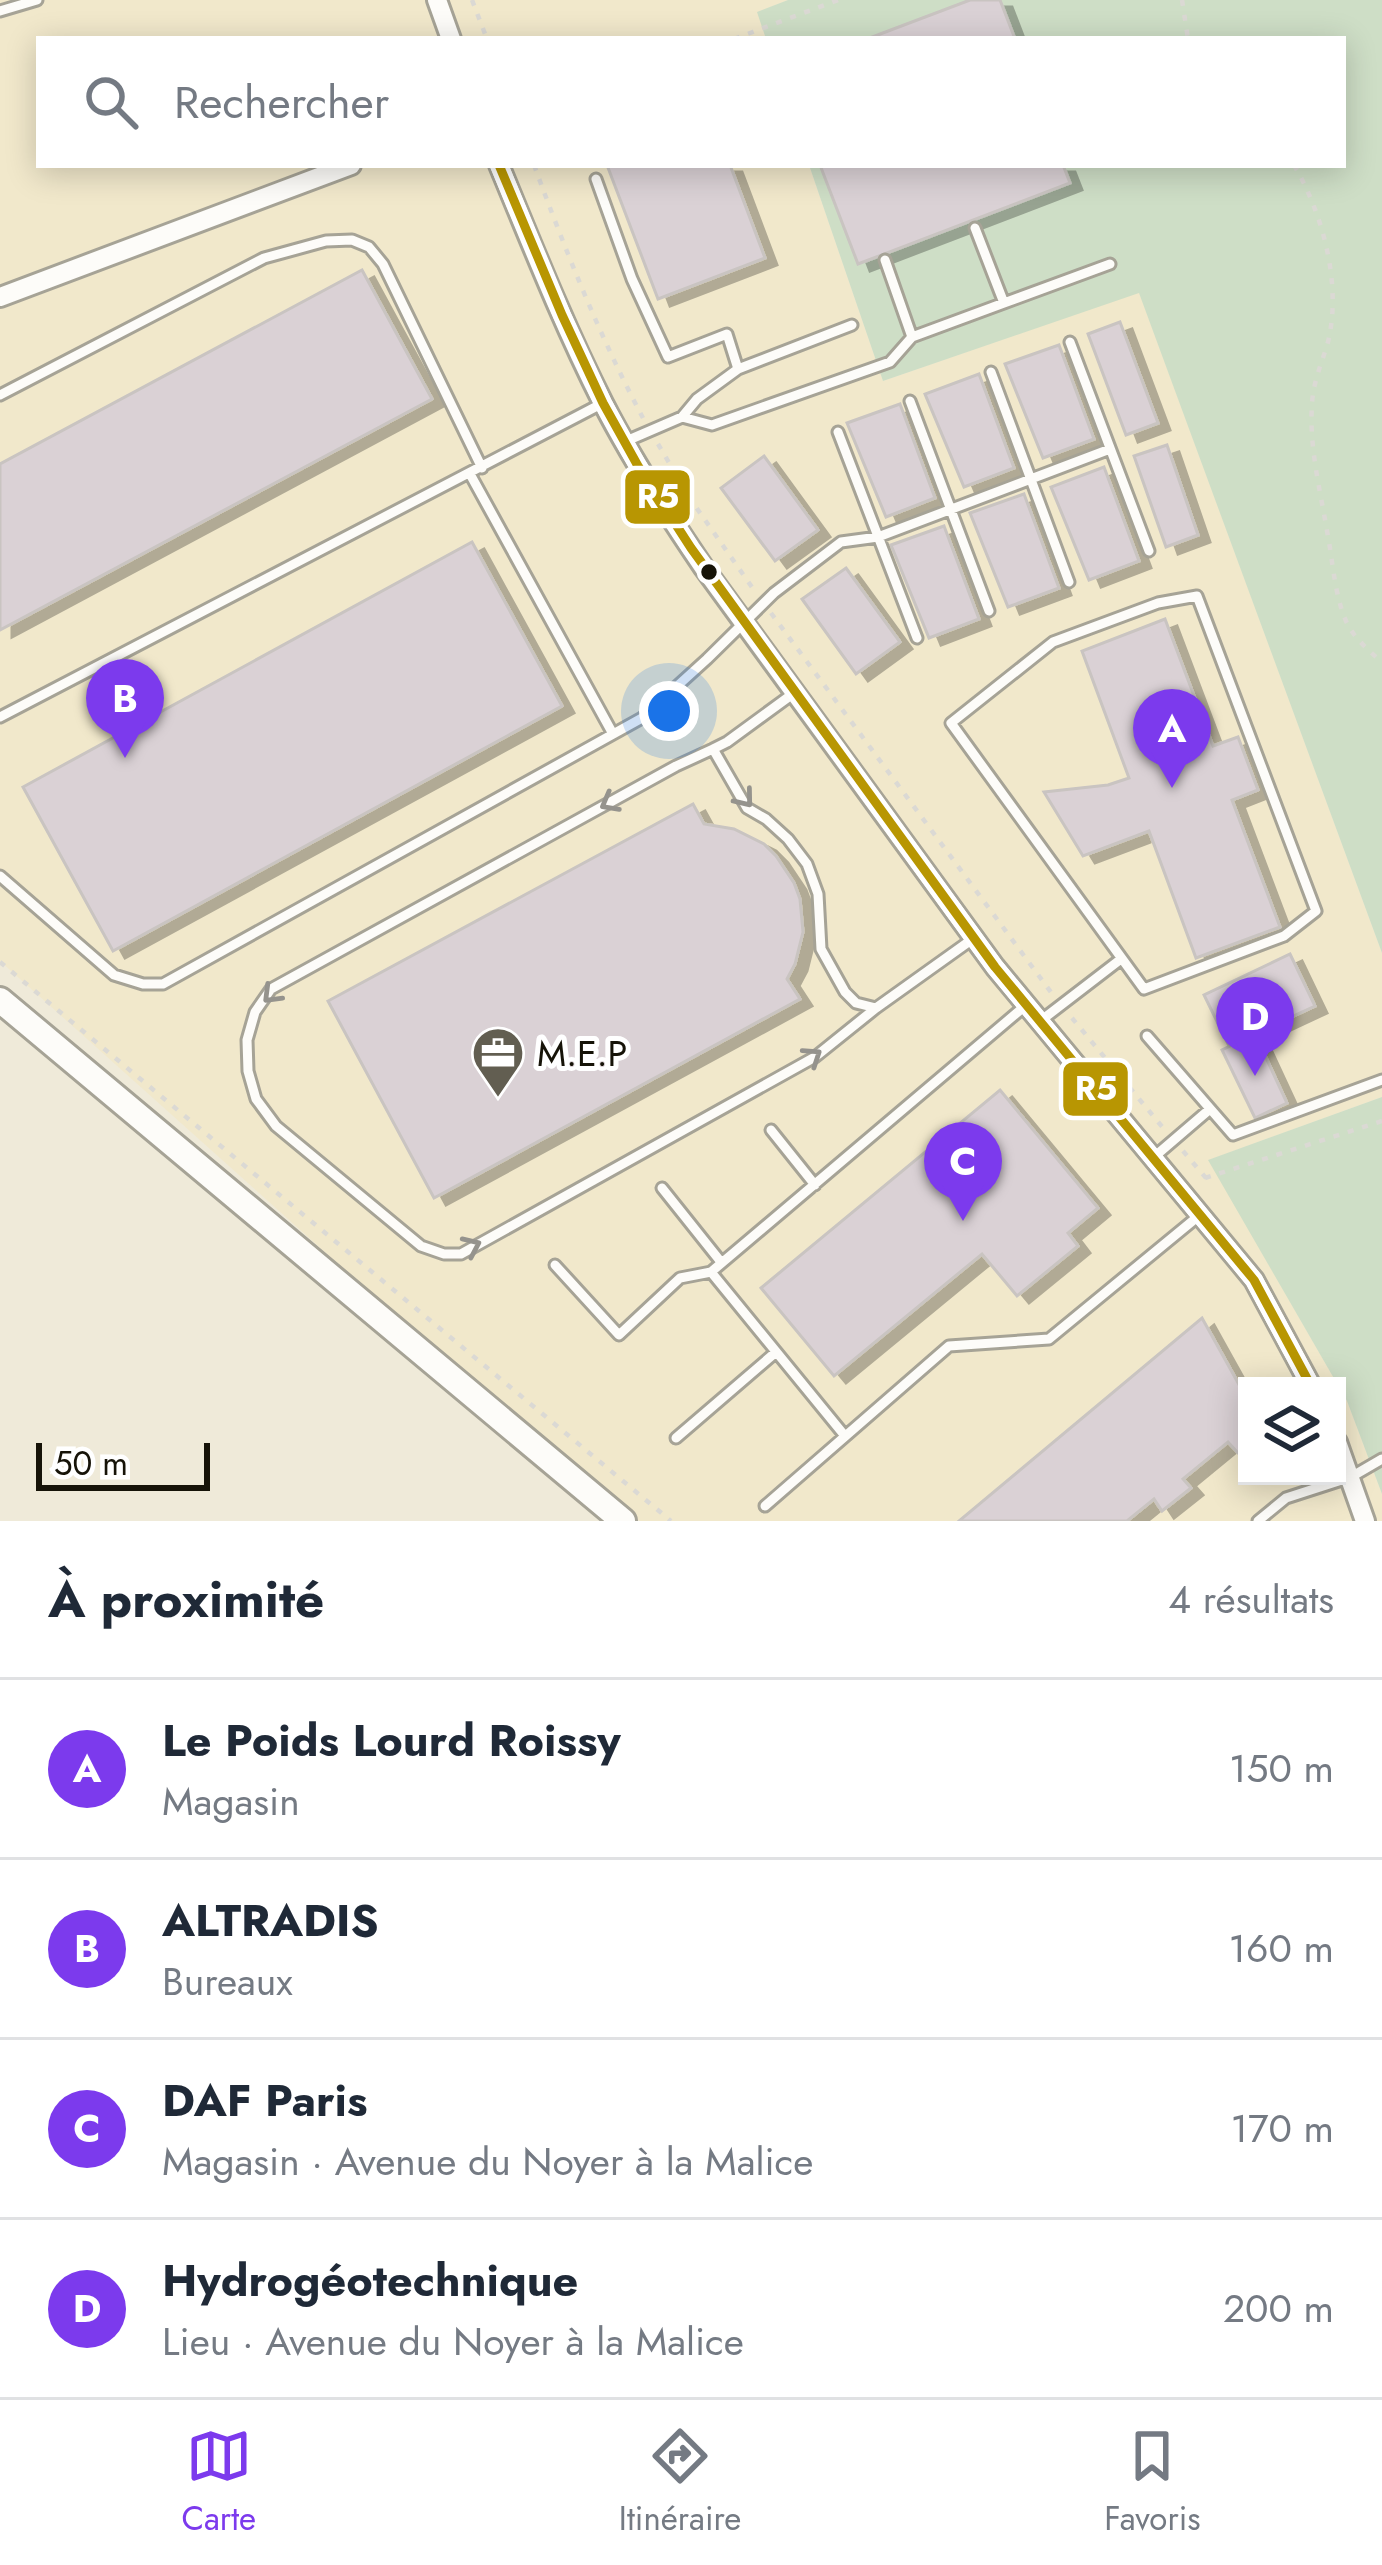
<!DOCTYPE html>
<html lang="fr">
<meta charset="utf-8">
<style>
body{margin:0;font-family:Jost,sans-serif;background:#f2f2f3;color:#1f2937}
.controls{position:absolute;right:36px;bottom:36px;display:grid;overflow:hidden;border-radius:0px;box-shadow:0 6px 30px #0003}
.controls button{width:108px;height:108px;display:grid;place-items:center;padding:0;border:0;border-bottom:3px solid #e0e1e3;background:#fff;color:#1f2937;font:60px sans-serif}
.scale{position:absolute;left:36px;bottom:30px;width:174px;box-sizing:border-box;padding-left:12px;border:6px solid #161308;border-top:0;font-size:33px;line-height:42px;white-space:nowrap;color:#161308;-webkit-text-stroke:9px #fff;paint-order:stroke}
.you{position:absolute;left:669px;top:711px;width:42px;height:42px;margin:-30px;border:9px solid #fff;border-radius:50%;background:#1a73e8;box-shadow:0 0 0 18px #1a73e833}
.badge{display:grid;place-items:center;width:78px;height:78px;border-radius:50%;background:#7c3aed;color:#fff;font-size:39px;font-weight:700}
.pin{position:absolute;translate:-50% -99px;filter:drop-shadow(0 3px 6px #0008)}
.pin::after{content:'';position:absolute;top:63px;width:42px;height:36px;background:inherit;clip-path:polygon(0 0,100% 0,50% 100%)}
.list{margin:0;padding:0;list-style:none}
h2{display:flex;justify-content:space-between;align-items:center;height:156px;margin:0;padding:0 48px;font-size:51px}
h2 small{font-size:39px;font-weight:400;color:#747a83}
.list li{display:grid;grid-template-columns:78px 1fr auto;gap:36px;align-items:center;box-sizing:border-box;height:180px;padding:0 48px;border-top:3px solid #e0e1e3}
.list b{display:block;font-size:45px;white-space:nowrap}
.list p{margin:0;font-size:39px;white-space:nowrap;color:#747a83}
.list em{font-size:39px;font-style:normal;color:#747a83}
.icon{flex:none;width:66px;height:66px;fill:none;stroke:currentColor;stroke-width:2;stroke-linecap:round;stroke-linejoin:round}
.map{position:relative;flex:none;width:1382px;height:1521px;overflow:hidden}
.search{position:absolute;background:#fff;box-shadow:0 6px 30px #0003;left:36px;right:36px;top:36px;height:132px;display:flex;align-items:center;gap:30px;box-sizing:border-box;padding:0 42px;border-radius:0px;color:#747a83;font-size:45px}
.sheet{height:876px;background:#fff}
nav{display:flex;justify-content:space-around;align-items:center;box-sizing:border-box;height:168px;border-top:3px solid #e0e1e3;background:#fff;font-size:33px;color:#747a83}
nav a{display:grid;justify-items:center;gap:6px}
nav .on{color:#7c3aed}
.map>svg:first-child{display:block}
</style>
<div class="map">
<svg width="1382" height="1521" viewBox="0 0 1382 1521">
<defs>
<filter id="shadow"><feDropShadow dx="12" dy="7" stdDeviation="0" flood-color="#0004"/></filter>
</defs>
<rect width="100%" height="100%" fill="#efead9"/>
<path fill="#f1e8cb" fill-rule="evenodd" d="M0,0H788L758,12L766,39H39V165H809L883,381L1139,292L1382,953V1097L1209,1160L1347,1401L1382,1494V1521H640L602,1494L509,1417L0,961ZM1247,1386H1337V1476H1247Z"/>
<path fill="#cedec6" d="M788,0H1382V953L1139,293L883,381L809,165H1343V39H766L757,12Z
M1382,1097V1494L1347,1401L1208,1160Z"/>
<path fill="#dad1d5" stroke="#c9c4c1" stroke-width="3" filter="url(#shadow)" d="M970,0H1000L1015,39H867Z
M607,165H730L765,258L658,299Z
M820,165H1063L1070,183L858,264Z
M362,270L432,399L0,630V464Z
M1120,322L1158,423L1126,435L1088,334Z
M1059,345L1094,439L1043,458L1005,364Z
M979,374L1014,468L964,487L925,394Z
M900,404L935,498L886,517L847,423Z
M1167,445L1198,535L1166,547L1134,456Z
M764,456L818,530L775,561L721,488Z
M1104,467L1139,561L1089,580L1051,487Z
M1024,494L1059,588L1008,607L970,513Z
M944,526L979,619L929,638L891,545Z
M472,542L562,706L113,951L23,787Z
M846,568L900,642L856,674L802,599Z
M1165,619L1213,746L1238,737L1258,790L1232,800L1280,927L1196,958L1149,831L1083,856L1044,792L1108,785L1129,778L1082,651Z
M693,804L704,824L734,829L764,844L776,856L794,883L800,899L803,932L795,964L787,979L800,999L434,1198L328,1001Z
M1290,954L1315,1006L1229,1046L1204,995Z
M1255,1034L1287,1103L1255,1118L1222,1050Z
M1000,1090L1098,1208L1068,1233L1078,1246L1017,1296L982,1254L834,1376L761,1288Z
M1202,1318L1247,1399V1447L1239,1454L1228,1442L1183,1479L1191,1488L1162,1511L1154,1499L1127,1521H959Z"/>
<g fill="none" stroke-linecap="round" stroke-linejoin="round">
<g stroke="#a6a396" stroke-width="15">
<path id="service" d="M0,11L37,0
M596,179L632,279L668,357L727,334L738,369
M1004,303L1110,264
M912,337L1004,303L975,228
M1070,342L1149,551
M991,372L1069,582
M0,395L264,258L326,241L352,240L369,247L383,264L482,468
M910,401L989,611
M682,417L712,425L890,362L912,337L885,260
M838,432L917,638
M624,442L682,417L697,399L738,369L852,325
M470,474L613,734
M1197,596L1316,911L1284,936L1144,989L951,723L1053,642L1158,603Z
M794,693L727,742L713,749L747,808L766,819L788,839L807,864L818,894L821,949L845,992L856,1003L876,1008L974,938
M0,717L603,403
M713,749L676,766L271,989L255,1012L247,1040L248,1071L256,1099L276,1126L421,1246L444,1254H461L815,1057L876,1008
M0,876L114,975L143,984H163L642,718L707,659L774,593L841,542L878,537L1110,449
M1039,1022L1121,959
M1147,1036L1233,1135L1382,1080
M771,1130L815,1185
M1154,1157L1210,1109
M662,1188L721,1262
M555,1265L619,1335L680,1278L711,1272
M845,1436L711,1272L1025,1006
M676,1438L776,1352
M765,1506L949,1346L1049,1339L1201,1214
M1258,1521L1286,1498L1351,1477L1382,1459"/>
</g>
<g stroke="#a6a396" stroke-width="24">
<path id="minor" d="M437,0L451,39
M499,165C532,245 564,326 603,403C632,460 668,515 704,568L995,967L1254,1280L1311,1386
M0,297L351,165
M1337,1442L1365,1521"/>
</g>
<g stroke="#a6a396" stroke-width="30">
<path id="tertiary" d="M0,1000L623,1521"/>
</g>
<path stroke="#dbd9d4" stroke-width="4.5" stroke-dasharray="6 9" stroke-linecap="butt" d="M472,0L487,39
M1182,0L1188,39
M734,39L838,0
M534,165C566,252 600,337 643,418
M1294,165C1323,214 1342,285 1328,342C1322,363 1313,382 1312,404C1309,447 1320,489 1327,531C1333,561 1334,593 1346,621C1354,638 1368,650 1382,662
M658,444L691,500L754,590
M771,613L1053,995
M0,962L671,1521
M1072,1018L1164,1129
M1183,1151L1206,1178
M1205,1178L1382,1121"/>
<use href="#service" stroke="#fdfcf9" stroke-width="9"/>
<use href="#minor" stroke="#fdfcf9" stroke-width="18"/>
<use href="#tertiary" stroke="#fdfcf9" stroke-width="24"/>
<g stroke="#fff" stroke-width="18">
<path id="bus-1" d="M499,165L562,315L603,403L638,466L691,548L995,967L1254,1280L1311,1386"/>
</g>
<use href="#bus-1" stroke="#b89602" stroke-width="9"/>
</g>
<defs><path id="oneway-chevron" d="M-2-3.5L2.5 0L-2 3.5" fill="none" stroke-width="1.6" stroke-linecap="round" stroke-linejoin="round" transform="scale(3)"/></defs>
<g stroke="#95938d">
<use href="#oneway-chevron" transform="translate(745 799) rotate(51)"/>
<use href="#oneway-chevron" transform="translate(609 803) rotate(151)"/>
<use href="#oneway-chevron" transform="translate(271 995) rotate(135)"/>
<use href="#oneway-chevron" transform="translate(813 1056) rotate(-34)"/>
<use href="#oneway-chevron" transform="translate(472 1246) rotate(-24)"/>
</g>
<defs>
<g id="office-pin" transform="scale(2.7)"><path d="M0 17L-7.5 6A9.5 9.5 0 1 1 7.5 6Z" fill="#625e51" stroke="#fff"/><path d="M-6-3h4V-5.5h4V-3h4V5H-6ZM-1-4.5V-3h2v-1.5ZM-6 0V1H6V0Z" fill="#fff"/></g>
</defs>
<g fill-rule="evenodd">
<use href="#office-pin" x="498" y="1053"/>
</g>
<circle fill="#161308" stroke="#fff" stroke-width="4.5" cx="709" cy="572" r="10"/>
<g text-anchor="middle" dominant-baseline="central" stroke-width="10" stroke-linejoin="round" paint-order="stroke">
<g font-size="36" fill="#161308" stroke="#fff" text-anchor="start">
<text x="537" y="1053">M.E.P</text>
</g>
</g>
<g stroke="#fff" stroke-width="4.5">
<rect x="623" y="468" width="69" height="58" rx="12" fill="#b89602"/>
<rect x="1061" y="1060" width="69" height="58" rx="12" fill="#b89602"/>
</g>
<g font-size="33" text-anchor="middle" font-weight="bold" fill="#fff">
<text x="658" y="508">R5</text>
<text x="1096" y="1100">R5</text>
</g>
</svg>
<div class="controls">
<button><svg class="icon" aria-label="layers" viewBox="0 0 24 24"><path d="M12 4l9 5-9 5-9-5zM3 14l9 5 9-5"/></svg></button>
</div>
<div class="scale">50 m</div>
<div class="you"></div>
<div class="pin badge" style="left:1172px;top:788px">A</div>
<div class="pin badge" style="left:125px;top:758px">B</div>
<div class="pin badge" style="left:963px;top:1221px">C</div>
<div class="pin badge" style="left:1255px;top:1076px">D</div>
<div class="search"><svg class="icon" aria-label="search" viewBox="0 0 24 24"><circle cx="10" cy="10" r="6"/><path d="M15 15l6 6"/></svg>Rechercher</div>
</div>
<section class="sheet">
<h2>À proximité<small>4 résultats</small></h2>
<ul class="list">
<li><span class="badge">A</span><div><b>Le Poids Lourd Roissy</b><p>Magasin</p></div><em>150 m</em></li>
<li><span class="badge">B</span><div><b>ALTRADIS</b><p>Bureaux</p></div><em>160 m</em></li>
<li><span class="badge">C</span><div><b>DAF Paris</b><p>Magasin · Avenue du Noyer à la Malice</p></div><em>170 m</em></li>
<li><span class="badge">D</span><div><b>Hydrogéotechnique</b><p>Lieu · Avenue du Noyer à la Malice</p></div><em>200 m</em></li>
</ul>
</section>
<nav>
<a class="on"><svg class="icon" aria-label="map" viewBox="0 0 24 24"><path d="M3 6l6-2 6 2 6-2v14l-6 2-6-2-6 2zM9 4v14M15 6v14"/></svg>Carte</a>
<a><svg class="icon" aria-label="directions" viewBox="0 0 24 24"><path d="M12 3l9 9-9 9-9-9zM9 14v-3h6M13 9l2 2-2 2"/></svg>Itinéraire</a>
<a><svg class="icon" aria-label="saved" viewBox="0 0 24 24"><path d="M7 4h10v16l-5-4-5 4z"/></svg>Favoris</a>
</nav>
